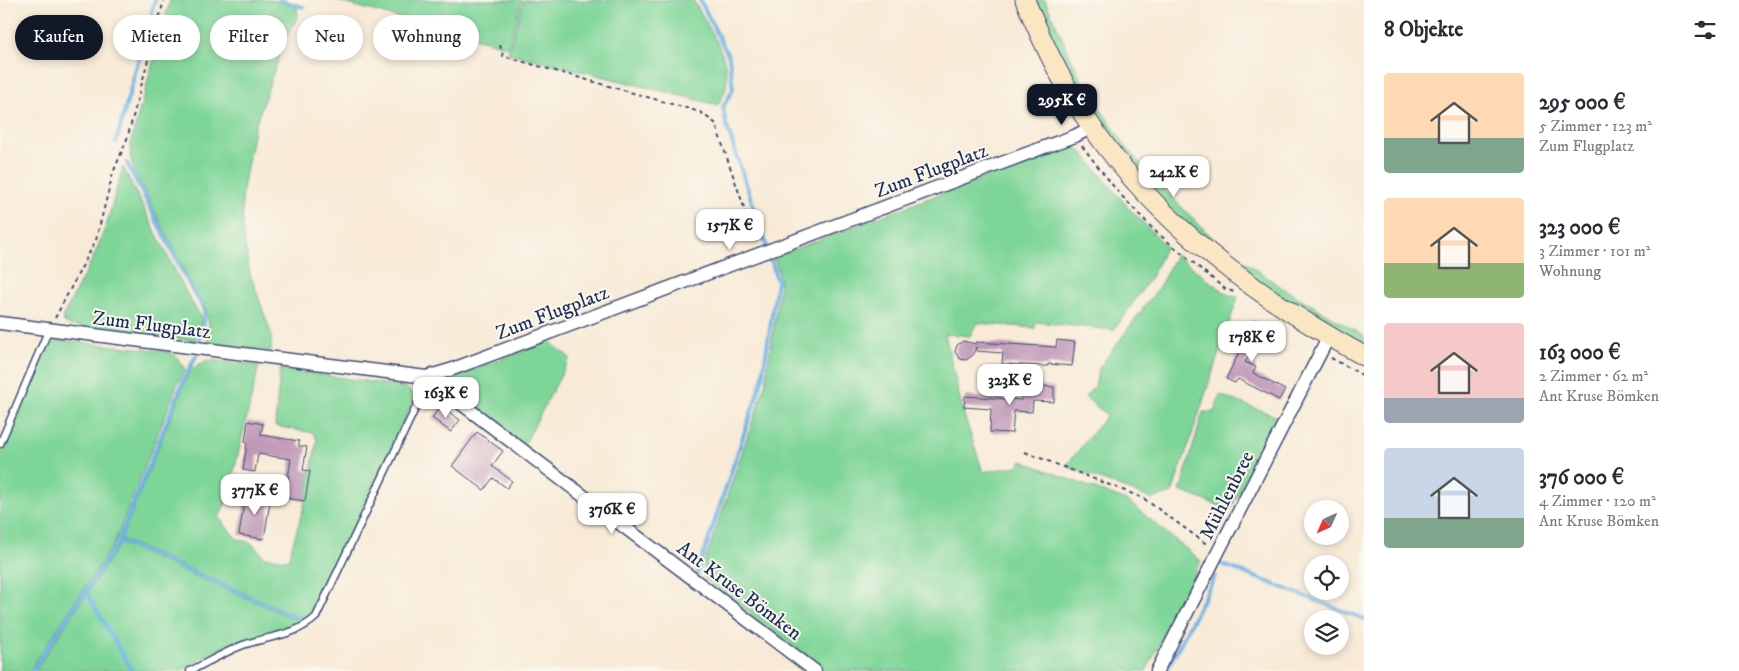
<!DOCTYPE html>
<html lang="de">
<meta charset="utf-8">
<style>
:root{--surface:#fff;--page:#f7f7f7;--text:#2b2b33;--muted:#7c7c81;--accent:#111827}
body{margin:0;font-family:"IM FELL DW Pica",serif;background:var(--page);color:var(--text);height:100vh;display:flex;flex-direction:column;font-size:19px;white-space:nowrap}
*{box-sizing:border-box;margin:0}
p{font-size:16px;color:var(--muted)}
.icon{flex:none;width:28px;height:28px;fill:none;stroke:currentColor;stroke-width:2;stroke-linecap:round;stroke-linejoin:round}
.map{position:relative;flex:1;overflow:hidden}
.panel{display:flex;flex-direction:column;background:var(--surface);width:375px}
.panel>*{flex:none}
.banner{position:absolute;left:15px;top:15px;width:475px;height:45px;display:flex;gap:10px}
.needle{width:32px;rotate:225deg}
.buttons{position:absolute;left:1304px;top:500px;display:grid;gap:10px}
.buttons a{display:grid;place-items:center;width:45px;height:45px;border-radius:50%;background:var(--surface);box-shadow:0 2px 8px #0003;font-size:25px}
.price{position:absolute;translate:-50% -42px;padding:0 11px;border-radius:10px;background:#fff;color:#222;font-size:16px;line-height:32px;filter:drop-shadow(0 1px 2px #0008)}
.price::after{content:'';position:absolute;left:50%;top:30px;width:15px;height:11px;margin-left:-8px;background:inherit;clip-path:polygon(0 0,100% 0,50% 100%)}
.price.active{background:var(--accent);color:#fff}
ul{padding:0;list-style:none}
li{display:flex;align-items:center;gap:15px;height:125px;padding:0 20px}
li span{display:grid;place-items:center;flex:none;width:140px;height:100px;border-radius:5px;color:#555}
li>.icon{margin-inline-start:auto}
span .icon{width:60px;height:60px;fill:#fffc;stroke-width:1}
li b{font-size:21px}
h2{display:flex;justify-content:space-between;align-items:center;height:60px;padding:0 20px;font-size:21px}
.tag{padding:0 18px;border-radius:22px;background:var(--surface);box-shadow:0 2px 8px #0003;font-size:18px;line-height:45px}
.tag.active{background:var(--accent);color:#fff}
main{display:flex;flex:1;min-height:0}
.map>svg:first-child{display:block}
.green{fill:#7ed598;stroke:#4c827b}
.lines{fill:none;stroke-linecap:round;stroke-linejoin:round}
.stream{stroke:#6db4e4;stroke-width:4}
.building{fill:#bf97b7}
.lane-casing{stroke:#3c4b70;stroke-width:9}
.street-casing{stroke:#3c4b70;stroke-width:15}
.secondary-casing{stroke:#3c4b70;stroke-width:21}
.path{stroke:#3c4b70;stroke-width:2;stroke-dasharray:4 4;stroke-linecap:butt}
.lane{stroke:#fff;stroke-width:6}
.street{stroke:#fff;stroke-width:12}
.secondary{stroke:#fbe6c4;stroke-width:19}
.labels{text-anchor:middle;stroke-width:4;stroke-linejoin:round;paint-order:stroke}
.street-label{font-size:20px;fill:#1b2f5e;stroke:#fbf7ec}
</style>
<main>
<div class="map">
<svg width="1364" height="671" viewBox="0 0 1364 671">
<rect width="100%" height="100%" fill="#fbf7ec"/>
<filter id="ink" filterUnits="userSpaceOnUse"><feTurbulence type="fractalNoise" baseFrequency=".02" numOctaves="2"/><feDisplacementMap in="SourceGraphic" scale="10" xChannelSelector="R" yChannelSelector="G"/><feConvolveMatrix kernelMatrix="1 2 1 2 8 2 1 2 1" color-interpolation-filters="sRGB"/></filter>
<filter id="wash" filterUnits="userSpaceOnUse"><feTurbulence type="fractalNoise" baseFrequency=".0096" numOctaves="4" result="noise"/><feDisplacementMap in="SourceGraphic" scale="20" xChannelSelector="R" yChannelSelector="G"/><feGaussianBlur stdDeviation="1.12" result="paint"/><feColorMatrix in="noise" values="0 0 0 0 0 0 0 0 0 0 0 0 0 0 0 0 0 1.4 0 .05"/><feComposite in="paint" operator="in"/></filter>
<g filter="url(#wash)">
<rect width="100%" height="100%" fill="#f8ead7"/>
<path class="green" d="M170 0H272L297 7 298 16 284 42 254 129 242 195 243 233 250 274 271 333V351L208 343C209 321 211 313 196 294L134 170 130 155 132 138Z
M333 0H522L508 47Z
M524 0H693C706 23 732 59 726 87 725 93 721 99 718 105L508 53Z
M1031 0H1045L1083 84 1125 145 1148 174 1218 243 1242 260 1281 287 1364 336V350L1276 297 1181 223 1092 117Z
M1074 143 1127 206 1166 246 1151 277 1114 330 1036 322 1035 328 977 323 970 336 945 334 963 412 983 472 1018 466 1022 461 1129 502 1201 561 1146 671H826L705 579 704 564 765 385 780 285 779 275 774 257Z
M123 167 187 294 202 319 194 341 70 325 64 322 63 316 95 254 106 226Z
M1176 255 1224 292 1231 296 1238 297C1215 362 1195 428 1172 493L1152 499 1066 466 1107 415 1085 397 1095 386 1099 368 1159 287Z
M56 340 166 351C177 355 180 360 185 370L178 383 115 542 29 671H0V458L46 353Z
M549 341 570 358 524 445 456 393 453 377Z
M207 360 259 365 228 497 219 518 236 538 251 543 265 557 288 560 304 506 317 440 314 433 275 426 280 369 405 387 415 396 311 616 299 617 121 539 190 370Z
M1220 395 1278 417 1230 510 1180 491 1203 412H1214Z
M120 543 304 623 243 641 217 650 181 671H35Z"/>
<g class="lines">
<path class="stream" d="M279 0 303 7
M700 0 729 57 733 89 723 107 726 124 767 247
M116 142 155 0
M127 163 194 294C209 311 206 321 198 342
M118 540 305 621
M1221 564 1364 619
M697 574 762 380 777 281 771 259
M85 590 132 671
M32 671 118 542 184 379 196 356
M1166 671 1215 576"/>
</g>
<g id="blocks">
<path class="building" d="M1254 320 1268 332 1245 362 1256 367 1253 373 1285 390 1279 400 1238 379 1235 383 1226 379 1243 344 1238 340Z
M1057 340 1075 342 1072 366 1048 364V366H1042L1002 364 1003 353 976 351V347L972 356 966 360 960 359 955 352 957 345 963 341 976 344V342L1056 347Z
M1023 385 1054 387V402L1033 401 1032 412 1014 411 1012 433 990 432 991 409 964 407 965 396 1022 400Z
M441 406 460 420 451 432 432 418Z
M248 421 263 424 261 435 299 441V446L307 447 303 470 310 471 305 501 285 498 291 459 258 454 255 472 243 470 247 442H245Z
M477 432 503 451 492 466 512 481 507 488 493 478 484 490 452 466Z
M246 492 271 496 264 539 239 535Z"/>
</g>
</g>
<g filter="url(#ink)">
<use href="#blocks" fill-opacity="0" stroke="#3c4b70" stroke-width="1"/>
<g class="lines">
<defs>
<path id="lane" d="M0 444 49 329
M190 671C208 662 225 652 243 645 268 636 296 636 316 617L424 390 426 377"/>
<path id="street" d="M0 323 426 377 450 370 1042 148 1075 136 1092 127
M426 377 815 671
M1157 671 1329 336"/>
<path id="secondary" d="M1025 0C1043 44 1064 88 1092 127 1161 227 1259 298 1364 356"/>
</defs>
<use href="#lane" class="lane-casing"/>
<use href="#street" class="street-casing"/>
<use href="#secondary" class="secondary-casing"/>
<path class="path" d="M500 45 503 56 700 112 715 123 756 242
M1082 146 1118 192 1155 231 1225 289 1234 292
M55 318 96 240 113 173 127 139 164 0
M1331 358 1364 376
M1025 452 1143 498 1208 545"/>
<use href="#lane" class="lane"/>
<use href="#street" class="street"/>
<use href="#secondary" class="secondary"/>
</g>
</g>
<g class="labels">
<g class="street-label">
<text transform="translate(931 170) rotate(-21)" y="7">Zum Flugplatz</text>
<text transform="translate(552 312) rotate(-21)" y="7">Zum Flugplatz</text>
<text transform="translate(152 324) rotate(7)" y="7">Zum Flugplatz</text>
<text transform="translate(1226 495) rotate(-63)" y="7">Mühlenbree</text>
<text transform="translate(740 590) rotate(37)" y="7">Ant Kruse Bömken</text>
</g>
</g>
</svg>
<div class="buttons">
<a><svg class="needle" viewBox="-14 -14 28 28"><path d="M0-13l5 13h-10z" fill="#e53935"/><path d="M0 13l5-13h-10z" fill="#7c7c81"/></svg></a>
<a><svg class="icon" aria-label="locate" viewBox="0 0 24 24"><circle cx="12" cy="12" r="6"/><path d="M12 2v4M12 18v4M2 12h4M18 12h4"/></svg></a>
<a><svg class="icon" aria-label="layers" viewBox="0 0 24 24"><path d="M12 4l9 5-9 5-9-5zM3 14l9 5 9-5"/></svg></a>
</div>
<b class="price active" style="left:1062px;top:126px">295K €</b>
<b class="price" style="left:1174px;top:198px">242K €</b>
<b class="price" style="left:730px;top:251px">157K €</b>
<b class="price" style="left:1252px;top:363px">178K €</b>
<b class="price" style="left:1010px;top:406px">323K €</b>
<b class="price" style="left:446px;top:419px">163K €</b>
<b class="price" style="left:255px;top:516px">377K €</b>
<b class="price" style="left:612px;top:535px">376K €</b>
<div class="banner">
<a class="tag active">Kaufen</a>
<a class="tag">Mieten</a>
<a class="tag">Filter</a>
<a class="tag">Neu</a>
<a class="tag">Wohnung</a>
</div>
</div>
<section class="panel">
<h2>8 Objekte<svg class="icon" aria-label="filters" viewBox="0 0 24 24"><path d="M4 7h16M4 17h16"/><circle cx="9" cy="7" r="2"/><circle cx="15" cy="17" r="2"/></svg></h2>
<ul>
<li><span style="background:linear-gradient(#ffd9b3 65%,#7fa58c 0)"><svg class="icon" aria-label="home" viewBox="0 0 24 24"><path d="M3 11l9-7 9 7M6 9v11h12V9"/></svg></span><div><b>295 000 €</b><p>5 Zimmer · 123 m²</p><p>Zum Flugplatz</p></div></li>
<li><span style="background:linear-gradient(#ffd9b3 65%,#8fb573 0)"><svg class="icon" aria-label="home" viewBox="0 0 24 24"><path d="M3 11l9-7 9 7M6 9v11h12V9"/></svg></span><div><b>323 000 €</b><p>3 Zimmer · 101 m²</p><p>Wohnung</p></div></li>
<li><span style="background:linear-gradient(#f6c9c9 75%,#9aa5b1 0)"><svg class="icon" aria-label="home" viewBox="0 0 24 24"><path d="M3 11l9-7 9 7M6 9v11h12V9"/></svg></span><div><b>163 000 €</b><p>2 Zimmer · 62 m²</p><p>Ant Kruse Bömken</p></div></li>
<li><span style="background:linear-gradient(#c9d6e8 70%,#7fa58c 0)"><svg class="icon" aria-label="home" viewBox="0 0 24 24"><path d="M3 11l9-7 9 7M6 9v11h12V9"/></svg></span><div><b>376 000 €</b><p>4 Zimmer · 120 m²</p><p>Ant Kruse Bömken</p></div></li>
</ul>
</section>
</main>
